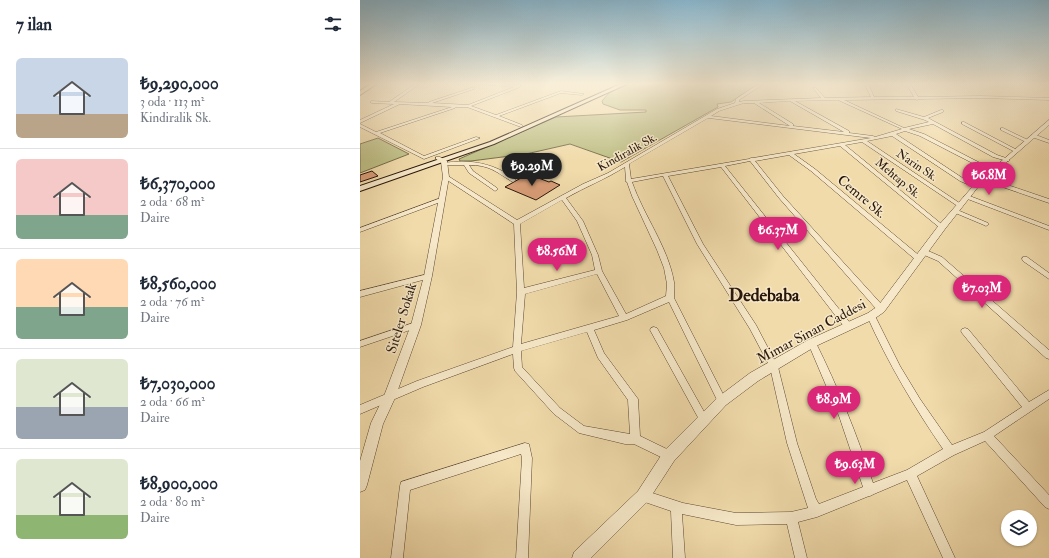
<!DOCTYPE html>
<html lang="tr">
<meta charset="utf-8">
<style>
:root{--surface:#fff;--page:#f2f2f3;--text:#1f2937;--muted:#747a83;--line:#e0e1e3;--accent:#db2777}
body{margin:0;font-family:"IM FELL Double Pica",serif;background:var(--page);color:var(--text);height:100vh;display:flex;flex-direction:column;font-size:15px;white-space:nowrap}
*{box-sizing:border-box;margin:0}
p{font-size:13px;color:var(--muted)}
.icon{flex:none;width:22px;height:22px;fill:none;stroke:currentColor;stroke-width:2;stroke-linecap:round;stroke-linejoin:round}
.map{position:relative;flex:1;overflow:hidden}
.drawer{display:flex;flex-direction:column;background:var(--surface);width:360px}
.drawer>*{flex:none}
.buttons{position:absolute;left:641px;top:510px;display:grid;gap:8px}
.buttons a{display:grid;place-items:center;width:36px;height:36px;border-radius:50%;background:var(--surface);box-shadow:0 1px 3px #0004;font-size:20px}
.price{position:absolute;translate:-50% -34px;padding:0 9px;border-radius:14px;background:var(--accent);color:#fff;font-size:13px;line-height:26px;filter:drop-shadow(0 1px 2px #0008)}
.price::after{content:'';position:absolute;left:50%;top:24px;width:12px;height:9px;margin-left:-6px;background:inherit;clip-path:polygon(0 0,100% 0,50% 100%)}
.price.current{background:#222;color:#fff}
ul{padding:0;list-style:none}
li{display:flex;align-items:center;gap:12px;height:100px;padding:0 16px}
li+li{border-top:1px solid var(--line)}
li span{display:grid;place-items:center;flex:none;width:112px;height:80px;border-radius:6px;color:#555}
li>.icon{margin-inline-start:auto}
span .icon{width:48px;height:48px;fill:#fffc;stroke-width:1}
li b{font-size:17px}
h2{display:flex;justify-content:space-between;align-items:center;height:48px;padding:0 16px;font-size:17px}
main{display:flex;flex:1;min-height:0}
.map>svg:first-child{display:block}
.green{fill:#bebf86;stroke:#746a48}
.building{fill:#d99e78;stroke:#29160b}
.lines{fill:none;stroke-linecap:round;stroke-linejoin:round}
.minor-casing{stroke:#5b4733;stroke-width:1}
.tertiary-casing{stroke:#5b4733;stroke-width:1}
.secondary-casing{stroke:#29160b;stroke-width:2}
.minor{fill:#f6e8c8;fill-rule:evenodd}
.tertiary{fill:#f6e8c8;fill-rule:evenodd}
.secondary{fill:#f6e8c8;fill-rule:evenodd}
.labels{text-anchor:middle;stroke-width:3;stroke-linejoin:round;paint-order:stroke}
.far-street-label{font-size:12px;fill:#29160b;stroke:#f6e8c8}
.street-label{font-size:14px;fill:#29160b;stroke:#f6e8c8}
.district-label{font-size:18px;font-weight:bold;fill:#29160b;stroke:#f6e8c8}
</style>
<main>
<section class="drawer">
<h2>7 ilan<svg class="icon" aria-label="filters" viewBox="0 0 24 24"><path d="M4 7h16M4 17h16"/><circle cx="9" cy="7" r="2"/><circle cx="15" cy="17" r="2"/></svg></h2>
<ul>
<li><span style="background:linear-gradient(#c9d6e8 70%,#b9a48a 0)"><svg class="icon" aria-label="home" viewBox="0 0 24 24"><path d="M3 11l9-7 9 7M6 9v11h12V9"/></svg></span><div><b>₺9,290,000</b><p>3 oda · 113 m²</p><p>Kindiralik Sk.</p></div></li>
<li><span style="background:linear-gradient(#f6c9c9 70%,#7fa58c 0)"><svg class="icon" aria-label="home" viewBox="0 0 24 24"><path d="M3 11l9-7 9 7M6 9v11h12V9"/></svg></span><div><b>₺6,370,000</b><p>2 oda · 68 m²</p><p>Daire</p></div></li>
<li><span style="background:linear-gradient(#ffd9b3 60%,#7fa58c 0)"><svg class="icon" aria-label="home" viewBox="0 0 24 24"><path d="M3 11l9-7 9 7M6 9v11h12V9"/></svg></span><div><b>₺8,560,000</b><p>2 oda · 76 m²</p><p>Daire</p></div></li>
<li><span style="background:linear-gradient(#dfe7d0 60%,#9aa5b1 0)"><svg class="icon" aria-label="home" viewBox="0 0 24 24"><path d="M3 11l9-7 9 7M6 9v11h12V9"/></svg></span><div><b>₺7,030,000</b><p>2 oda · 66 m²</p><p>Daire</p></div></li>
<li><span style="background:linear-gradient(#dfe7d0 70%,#8fb573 0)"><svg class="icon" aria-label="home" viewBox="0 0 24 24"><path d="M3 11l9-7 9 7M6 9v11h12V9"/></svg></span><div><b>₺8,900,000</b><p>2 oda · 80 m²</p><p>Daire</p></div></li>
</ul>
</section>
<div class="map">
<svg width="689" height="558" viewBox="0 0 689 558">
<rect width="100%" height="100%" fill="#f1dbab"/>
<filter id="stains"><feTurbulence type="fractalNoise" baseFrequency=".005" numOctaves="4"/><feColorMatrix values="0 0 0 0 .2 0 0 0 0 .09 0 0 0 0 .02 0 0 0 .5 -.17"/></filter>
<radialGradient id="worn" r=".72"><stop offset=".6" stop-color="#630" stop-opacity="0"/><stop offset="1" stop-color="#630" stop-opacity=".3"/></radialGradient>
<path class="green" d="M270 83H401L371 102 357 104 358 107 261 162 210 144 166 154 111 161H100L99 159 196 117 286 112V110H260L243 104 242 101 249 93Z
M18 138 49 154 0 173V144Z"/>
<path class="building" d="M12 171 18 176 0 182V175Z
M168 174 189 182 191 181 200 185 176 200 145 187Z"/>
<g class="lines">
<defs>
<path id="minor" d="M107 83 160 85V87L111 106 136 115 201 91 224 94 222 95 201 93 139 116 162 125 163 126 161 127 107 107H96L95 108 20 133 64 156 116 137 120 138 64 159 0 127V124L16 132 92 107 40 104 0 123V120L34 104 12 103 10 102 11 101 29 102 55 84 58 85 34 102 68 103 69 102 114 87V89L72 103 108 105 154 87Z
M252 83H257L258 84 256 85Z
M400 83H405L379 100V102L384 101 461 98 453 88 455 87 465 98 511 97 504 83H508L514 97H554L546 83H550L558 97 621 96 689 98V100L621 98 559 99 557 100 555 99 484 100 544 128 569 122 565 120 536 111V109L564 117 581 110H583V112L568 118 637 155 649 159V161H647L633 157 573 124 549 129 564 134 626 166 637 169V171L622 168 560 136 545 131 536 134 604 179 618 185 619 186 616 188 600 181 532 136 507 141 601 204V206L599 207 502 142 485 145 584 226 585 227 582 229 580 228 480 146 434 154 455 169 561 257 562 259 559 261H557L451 171 429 155 395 161 423 196 524 307 525 309 524 311H518L419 198 390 161 365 166 491 324 492 326 491 328 488 329 485 328 361 167 308 176 343 244 396 325 418 367 437 443 456 499 459 504 503 487 479 416 448 343 449 341 452 340 455 341C478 387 497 435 513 483L547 470 583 449C554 407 528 363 507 316L508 314H514L540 366 560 399 592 445 624 432 662 407 602 333 601 331 602 329 605 328 608 329 669 402 689 390V399L634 436 689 495V509L685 507 625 441 594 455 557 476 595 558H583L547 480 514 494 510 496H509L457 517 438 522 447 558H435L427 524 376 525 322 514 325 558H313L311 511 279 500 277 496 279 492 283 490 323 503 376 513 431 512 448 508 427 443 410 367 390 329 337 244 303 176 272 182C284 216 308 247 314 282 315 287 314 293 314 298L365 398 367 401 365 404 362 405 359 404 309 302 267 320 234 330 244 353 278 399 280 436 313 452 314 456 313 460 309 461 274 444H265L219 433 194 414 155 371 154 368 153 354 63 387 0 414V405L57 381 153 347 157 292 154 224 84 178V176H88L157 220 223 184 248 173 357 109 375 103 376 99ZM478 100 542 129 515 137 513 136 489 133V131L435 101ZM430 101 484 132 433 126V124L399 103ZM384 103H394L430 126 351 116 359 111ZM348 118H349L511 138 393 158H391L389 159 271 179 269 164ZM265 167 266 180 265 181 267 182 272 196 297 250 304 268 307 284 306 296 266 314 242 271 238 255 223 221 206 198C225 187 246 179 265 167ZM202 200 217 221 232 255 235 270 164 288 160 224ZM237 274 259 316 161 344 165 294ZM227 332 238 358 268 400 270 434 224 426 200 408 162 367 161 351Z
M602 122H604L659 151 655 152 602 124Z
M641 128H643L670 141 666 142 641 130Z
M672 135H676L689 140V143L672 137Z
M84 163C110 159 135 163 156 180L153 182 151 181C135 171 129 165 109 165L113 171 137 188 138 189 135 191 109 173 104 165H86L84 164Z
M624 177 689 199V203L622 180 621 179Z
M607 195 689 226V230L605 198 604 197Z
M81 198 84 200 83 201 0 232V228Z
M595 209 628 223 629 224 626 226 624 225 593 212 592 211Z
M562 250H566L582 257 689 350V359L686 358 578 261 562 254 561 252Z
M663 257H667L689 273V279L663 261 662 259Z
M68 274 71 276 70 278 0 297V291Z
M56 322 59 323 60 325 59 327 0 347V341Z
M294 327 297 328 347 417 349 420 347 423 344 425 341 423 290 330 291 328Z
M165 443 169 444 172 458 168 558H156L162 458 161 454 50 490 43 558H31L40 486 41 482Z"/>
<path id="tertiary" d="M689 120V125L618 187 585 229 524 312 514 319 456 346 398 381 366 405 314 461 288 501 231 558H212L214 552 278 491 304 451 358 397 390 373 448 340 508 313 518 306 579 225 614 185Z
M76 157H80L87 161 89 177 72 276 61 325 35 398 23 424 7 485 5 490 0 492V461L11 423 24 396 51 325 64 276 83 177 81 162 76 159Z"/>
<path id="secondary" d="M12 83H18L0 95V91Z
M263 83H269L134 144 0 191V186L130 142Z"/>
</defs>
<use href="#minor" class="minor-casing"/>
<use href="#tertiary" class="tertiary-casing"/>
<use href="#secondary" class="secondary-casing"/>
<use href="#minor" class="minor"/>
<use href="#tertiary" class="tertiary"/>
<use href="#secondary" class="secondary"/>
</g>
<linearGradient id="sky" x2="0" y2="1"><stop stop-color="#89b7cf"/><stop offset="0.52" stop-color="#f9efd9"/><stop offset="1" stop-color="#f9efd9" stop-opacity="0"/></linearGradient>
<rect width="689" height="161" fill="url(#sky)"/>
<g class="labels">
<g class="far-street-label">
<text transform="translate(267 152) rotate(-29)" y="4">Kindiralik Sk.</text>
<text transform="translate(557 165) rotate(34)" y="4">Narin Sk.</text>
<text transform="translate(538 178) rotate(40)" y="4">Mehtap Sk.</text>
</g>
<g class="street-label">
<text transform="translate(502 196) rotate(40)" y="5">Cemre Sk.</text>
<text transform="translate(41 318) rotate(-73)" y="5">Siteler Sokak</text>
<text transform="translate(451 331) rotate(-28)" y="5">Mimar Sinan Caddesi</text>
</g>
<g class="district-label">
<text x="404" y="301">Dedebaba</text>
</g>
</g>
<rect width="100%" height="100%" filter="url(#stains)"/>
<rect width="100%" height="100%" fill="url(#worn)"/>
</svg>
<div class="buttons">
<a><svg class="icon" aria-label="layers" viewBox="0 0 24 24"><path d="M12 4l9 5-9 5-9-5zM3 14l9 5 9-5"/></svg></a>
</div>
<b class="price current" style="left:172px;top:187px">₺9.29M</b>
<b class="price" style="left:629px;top:196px">₺6.8M</b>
<b class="price" style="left:418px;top:251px">₺6.37M</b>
<b class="price" style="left:197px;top:272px">₺8.56M</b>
<b class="price" style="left:622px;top:309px">₺7.03M</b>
<b class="price" style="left:474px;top:420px">₺8.9M</b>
<b class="price" style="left:495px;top:485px">₺9.63M</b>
</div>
</main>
